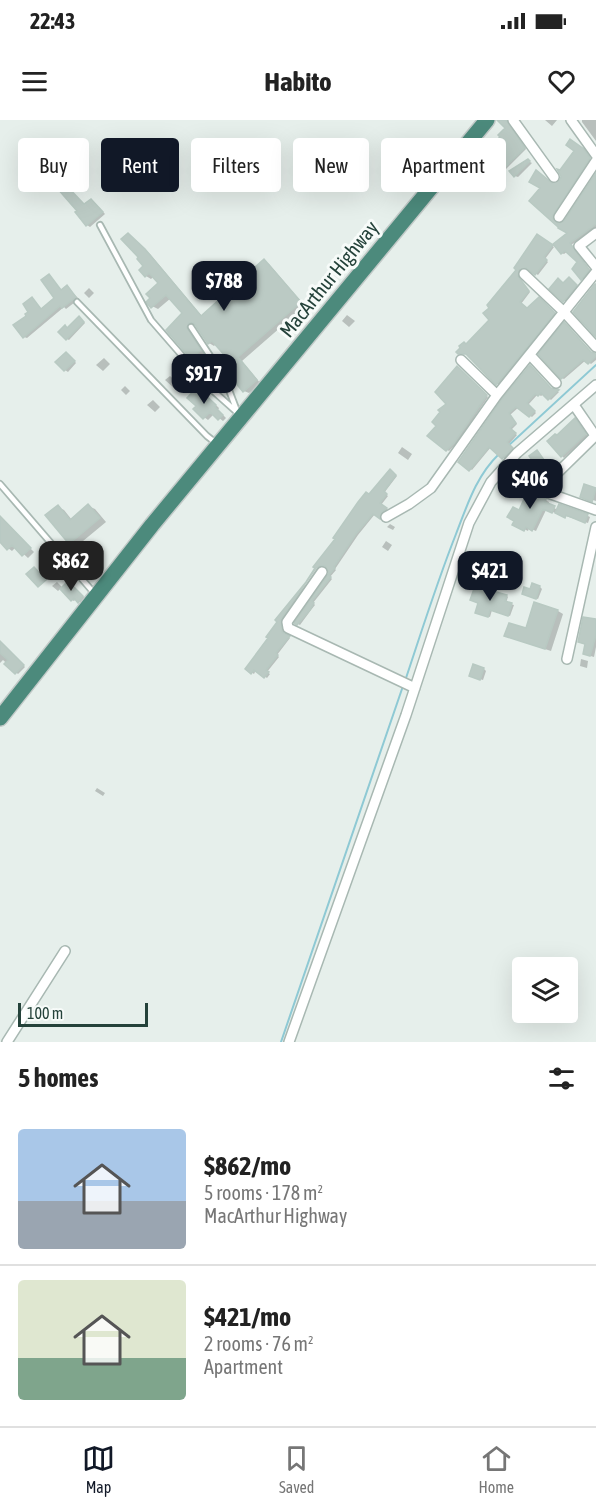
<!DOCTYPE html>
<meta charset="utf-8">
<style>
:root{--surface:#fff;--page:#f2f2f2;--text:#222;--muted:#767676;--line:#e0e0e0;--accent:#111827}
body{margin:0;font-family:"Asap Condensed",sans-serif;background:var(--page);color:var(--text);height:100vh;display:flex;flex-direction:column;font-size:22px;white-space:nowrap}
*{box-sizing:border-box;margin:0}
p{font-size:20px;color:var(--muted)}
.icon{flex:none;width:33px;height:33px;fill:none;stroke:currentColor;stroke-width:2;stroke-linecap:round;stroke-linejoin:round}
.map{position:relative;height:922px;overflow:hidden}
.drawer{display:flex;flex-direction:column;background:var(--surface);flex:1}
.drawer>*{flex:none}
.top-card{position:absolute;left:18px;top:18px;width:561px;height:54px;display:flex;gap:12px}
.buttons{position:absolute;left:512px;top:837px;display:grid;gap:12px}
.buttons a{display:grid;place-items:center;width:66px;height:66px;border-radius:6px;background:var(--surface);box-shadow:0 6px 24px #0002;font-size:30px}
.scale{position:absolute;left:18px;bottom:15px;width:130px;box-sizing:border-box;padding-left:6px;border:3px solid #24423a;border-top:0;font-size:16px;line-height:21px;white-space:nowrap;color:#24423a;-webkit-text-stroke:4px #f7fbf9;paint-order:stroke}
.price{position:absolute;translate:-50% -51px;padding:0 14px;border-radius:12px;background:var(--accent);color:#fff;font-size:20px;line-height:39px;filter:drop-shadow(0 2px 3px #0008)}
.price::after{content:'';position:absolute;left:50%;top:36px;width:18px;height:14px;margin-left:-9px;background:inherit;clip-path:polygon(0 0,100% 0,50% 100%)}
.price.selected{background:#222;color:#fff}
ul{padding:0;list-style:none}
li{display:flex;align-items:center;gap:18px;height:150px;padding:0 18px}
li+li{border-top:2px solid var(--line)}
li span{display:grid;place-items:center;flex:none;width:168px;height:120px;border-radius:6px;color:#555}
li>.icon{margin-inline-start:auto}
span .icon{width:72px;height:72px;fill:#fffc;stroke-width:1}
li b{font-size:26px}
h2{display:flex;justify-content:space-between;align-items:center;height:72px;padding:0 18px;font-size:26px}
.chip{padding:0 21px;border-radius:6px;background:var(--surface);box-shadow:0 6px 24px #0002;font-size:21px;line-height:54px}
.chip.selected{background:var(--accent);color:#fff}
.status{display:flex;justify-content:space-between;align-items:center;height:42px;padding:0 30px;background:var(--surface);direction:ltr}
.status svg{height:16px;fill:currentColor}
header{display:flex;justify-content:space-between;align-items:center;height:78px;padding:0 18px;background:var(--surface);font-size:27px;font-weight:700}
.menu{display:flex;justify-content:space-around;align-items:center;height:84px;border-top:2px solid var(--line);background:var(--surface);font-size:16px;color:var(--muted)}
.menu a{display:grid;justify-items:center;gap:3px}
.menu .selected{color:var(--accent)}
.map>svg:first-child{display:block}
.shadow{fill:#0003}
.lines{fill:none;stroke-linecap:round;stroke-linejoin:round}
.stream{stroke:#8ec9d4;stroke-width:2}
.building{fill:#bbcac4;stroke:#b8c9c2;stroke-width:1.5}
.service-casing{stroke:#a8b8b2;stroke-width:8}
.minor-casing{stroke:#a8b8b2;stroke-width:12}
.trunk-casing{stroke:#c2cac8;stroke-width:18}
.service{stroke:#fff;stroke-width:4.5}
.minor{stroke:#fff;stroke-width:9}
.trunk{stroke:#4c8a7c;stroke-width:15}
.labels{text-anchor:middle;stroke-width:6;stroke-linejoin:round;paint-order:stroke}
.street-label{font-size:20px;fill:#24423a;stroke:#f7fbf9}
</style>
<div class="status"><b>22:43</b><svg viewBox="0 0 49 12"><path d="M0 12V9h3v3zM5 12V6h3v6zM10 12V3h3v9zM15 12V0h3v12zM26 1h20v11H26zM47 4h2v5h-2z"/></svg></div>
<header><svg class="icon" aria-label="menu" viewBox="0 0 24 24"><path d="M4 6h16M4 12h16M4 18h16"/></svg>Habito<svg class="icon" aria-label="heart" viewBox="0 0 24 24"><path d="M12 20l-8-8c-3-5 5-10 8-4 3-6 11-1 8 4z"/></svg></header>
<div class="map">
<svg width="596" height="922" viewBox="0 0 596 922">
<rect width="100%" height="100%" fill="#e6efeb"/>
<path class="shadow" d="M502 0H507L509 6 526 29 504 51 502 50 507 8Z
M545 0H557L552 6Z
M582 0H596V21L582 2Z
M586 32 591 40 555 95 556 103 531 81 561 61Z
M528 41 532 43 518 57 515 56Z
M596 55V107L571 125 591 151 584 160 582 158 579 142 568 131 564 134 562 133 570 113 558 104H563Z
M66 65 85 85 92 80 105 94 90 107 87 105Z
M128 115 150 134 202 196 264 141 269 144 305 186 242 241 261 264 249 273 244 271 235 245 216 224 214 226 209 223 197 205H194L191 212 205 234 197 241 192 238 184 193 171 178 158 189 152 186 160 163 154 156 151 159 146 156 145 146Z
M546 122 554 127 545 139 548 142 538 155 528 148 522 149 519 155 521 161 530 172 521 184 528 190 540 181 556 194 499 265 468 235 458 232 467 225 491 200 519 149Z
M49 156 62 171 67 167 79 179 66 189 64 187 27 218 24 217 32 179 42 190 56 178Z
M571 161 579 167 566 182 551 168Z
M89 168 94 173 89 178 84 173Z
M347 195 355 201 349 207 342 201Z
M81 199 85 203 69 220 67 219Z
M567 205 593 234 596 235V240L591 244 586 240 564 259 562 258Z
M69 235 76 243 68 252 65 250Z
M104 238 110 244 103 251 96 245Z
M459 249 488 277 456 324 449 331 429 316 438 305Z
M170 256 180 265 175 269 165 260Z
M125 266 130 271 126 275 121 270Z
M552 269 559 272 551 280 544 274 541 276 538 274 528 285 536 293 532 297 519 287 510 295 517 304 511 310 517 315 509 324 514 330 505 339 491 327 472 350 460 342 504 280Z
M201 271 219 288 218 290 226 298 223 301 214 294 208 300 204 297Z
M153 280 160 287 155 292 147 285Z
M575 300 588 316 564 338 562 336 557 317Z
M402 327 412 334 408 340 398 333Z
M539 333 546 342 540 347 531 337Z
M392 352 397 356 384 373 388 376 381 385 388 390 382 394 381 399 375 394 358 415 335 449 336 450 330 457 332 459 313 483 315 485 311 490 300 505 296 503 330 453 327 446H322L318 449 283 499 284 514 290 518 277 535 279 537 267 552 270 554 267 558 256 550 254 554 247 549 280 502 278 500 307 463 317 448 315 447 370 375Z
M535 364 538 366 545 380 549 382 548 385 558 390 560 386 588 396 590 397 588 403 546 390 536 411 529 408 528 411 514 404Z
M585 366 596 370V381L583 377Z
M88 386 95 389 106 402 77 426 70 423 47 395 58 387 64 390 72 400Z
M0 398 34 432 28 438 16 427 12 431 8 428 0 420Z
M390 404 395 407 393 410 387 407Z
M386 421 392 425 388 431 382 427Z
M57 462 63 468 69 463 71 464 85 478 81 483 76 479 74 481 72 480 61 468 58 471 52 466Z
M540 467 542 469 538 479 526 475Z
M507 476 508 477 506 483 514 485 510 496 492 490 490 497 478 493 479 482Z
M558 491 563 494 551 531 512 518Z
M596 501V527L594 537 584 534 586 525 579 522Z
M0 525H4L25 547 18 554 3 540 0 543Z
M581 539 588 541 587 548 580 546Z
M484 549 486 551 483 560 473 557Z
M97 668 105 673 103 676 95 671Z"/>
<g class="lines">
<path class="stream" d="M508 326 596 245
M406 558C422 510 437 462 456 414 467 386 476 356 499 334
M281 922 403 566"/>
</g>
<path class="building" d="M497 0H506L525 28 501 51 495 45 502 38 490 26 500 17 498 15 505 8Z
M570 19 584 29 590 38 552 97 558 104 564 101 596 53V104L570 123 589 150 581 160 572 149 577 142 565 131 561 134 553 124 567 113 558 108V107L529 81 540 68 529 62 536 50 552 63 560 60 561 56 557 49 560 50 574 31 566 25Z
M528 39 530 41 514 57 509 51Z
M63 62 84 84 91 79 103 92 86 106 75 92 77 91 56 67Z
M128 113 145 129 201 196 264 139 301 182 238 237 257 260 243 272 226 251 233 245 212 221 208 224 194 203H189L187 208 201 230 191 239 166 210 182 193 166 175 151 188 146 182 150 178 146 174 158 163 149 153 145 157 139 150 143 146 137 139 138 137 121 119Z
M537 114 553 125 544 137 547 140 535 155 526 148 519 150 518 156 529 171 520 182 527 188 539 177 555 193 496 265 466 234H458L456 232 460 228 459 226 464 222 466 224 489 200 483 193 489 188 487 185 516 150 514 148Z
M49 154 61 170 67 165 76 177 62 188 60 186 23 218 13 205 26 196 25 194 28 192 23 184 32 177 41 189 54 178 41 160Z
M569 157 577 165 563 182 549 169 558 158 563 163Z
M595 164H596V217L573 192Z
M79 196 84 202 66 220 58 212 65 205 67 208Z
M564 202 591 232 596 234V236L588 244 583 240 561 259 538 234Z
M66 232 75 241 64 251 55 242Z
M530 245 551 268 559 270 548 280 541 273 538 276 535 274 527 283 535 291 529 297 516 287 509 293 516 303 510 308 516 313 507 322 513 328 502 339 489 327 469 351 458 342 502 279Z
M457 246 487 275 454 323 446 331 427 316 436 306 432 302 440 292 438 290 446 284 435 272Z
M197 267 216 285 215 287 223 295 218 300 210 292 203 299 193 289 196 286 187 278Z
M575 298 586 314 561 337 547 321 555 314 557 315Z
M537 330 544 340 537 347 529 336Z
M390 349 396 355 384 371 387 374 380 383 387 388 381 393 380 399 373 394 356 414 334 447 335 448 329 455 331 457 312 481 314 483 310 490 297 505 294 503 329 453 325 446H320L316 448 281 499 282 512 290 516 276 533 278 535 266 550 269 552 264 558 254 550 251 554 245 549 268 518 266 517 277 502 275 500 306 462 315 448 313 447 335 419 333 418 358 382 366 372 369 374Z
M535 363 542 376 546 380 545 382 555 386 552 393 543 389 532 411 526 407 524 411 512 405 514 401 507 397 513 387 519 390 531 364Z
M584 364 596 368 592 382 580 377Z
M88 384 100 398 69 424 45 395 58 385 70 400Z
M559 384 588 394 585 403 566 395 565 398 555 393Z
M0 396 31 428 22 436 12 425 7 430 0 422Z
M34 447 46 460 38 467 26 454Z
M68 461 83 476 78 483 74 478 71 481 60 469Z
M532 463 540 466 536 479 522 474 524 467 530 469Z
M475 466 507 475 505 481 512 483 508 496 490 490 488 497 475 493 478 483 470 480Z
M534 482 558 490 545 529 504 516 509 503 526 508Z
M583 497 596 499V515L590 536 583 534 585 524 578 522Z
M0 521 24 545 15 554 4 544 8 540 0 533Z
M473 544 484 548 480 560 469 556Z"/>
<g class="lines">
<defs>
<path id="service" d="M100 105 151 200 211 269 239 294
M77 182 207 316 216 323
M191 207 224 257 237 291
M0 364 94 473"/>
<path id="minor" d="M513 0 554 57
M571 0 596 35
M559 97 596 41
M596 113 579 126 596 147
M524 154 564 192 596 227
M530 235 556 263
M461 240 497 275
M574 285 596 317
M595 316 544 366 548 373 596 390
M386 397 409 384 431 368 497 275 596 152
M322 452 287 502 288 508 415 568
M567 539 596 407
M7 922 65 831
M289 922 406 595 469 403 491 362 517 333 596 265"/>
<path id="trunk" d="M0 598 152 405 487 0"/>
</defs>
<use href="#service" class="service-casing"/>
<use href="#minor" class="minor-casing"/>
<use href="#trunk" class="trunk-casing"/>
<use href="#service" class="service"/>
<use href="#minor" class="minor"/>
<use href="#trunk" class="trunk"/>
</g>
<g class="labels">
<g class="street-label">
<text transform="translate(329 159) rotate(-51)" y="7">MacArthur Highway</text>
</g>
</g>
</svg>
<div class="buttons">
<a><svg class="icon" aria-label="layers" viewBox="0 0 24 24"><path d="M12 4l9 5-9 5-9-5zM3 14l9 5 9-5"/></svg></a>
</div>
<div class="scale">100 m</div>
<b class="price" style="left:224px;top:192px">$788</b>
<b class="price" style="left:204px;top:285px">$917</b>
<b class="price" style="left:530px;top:390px">$406</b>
<b class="price selected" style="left:71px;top:472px">$862</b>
<b class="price" style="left:490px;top:482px">$421</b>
<div class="top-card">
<a class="chip">Buy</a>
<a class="chip selected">Rent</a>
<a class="chip">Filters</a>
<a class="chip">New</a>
<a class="chip">Apartment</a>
</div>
</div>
<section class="drawer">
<h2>5 homes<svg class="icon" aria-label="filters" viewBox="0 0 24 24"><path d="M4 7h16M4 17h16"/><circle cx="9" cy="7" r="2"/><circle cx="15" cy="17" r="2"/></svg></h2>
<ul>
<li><span style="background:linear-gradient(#a9c7e8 60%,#9aa5b1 0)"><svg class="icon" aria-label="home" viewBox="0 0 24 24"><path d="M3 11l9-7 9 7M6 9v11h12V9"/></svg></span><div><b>$862/mo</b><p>5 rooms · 178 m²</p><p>MacArthur Highway</p></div></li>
<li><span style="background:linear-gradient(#dfe7d0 65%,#7fa58c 0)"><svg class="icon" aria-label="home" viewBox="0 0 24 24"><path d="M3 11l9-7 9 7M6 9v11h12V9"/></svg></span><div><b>$421/mo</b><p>2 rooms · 76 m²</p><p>Apartment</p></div></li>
</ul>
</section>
<nav class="menu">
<a class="selected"><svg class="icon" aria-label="map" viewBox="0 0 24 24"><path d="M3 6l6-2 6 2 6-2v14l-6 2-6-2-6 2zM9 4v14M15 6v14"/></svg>Map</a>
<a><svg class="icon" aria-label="saved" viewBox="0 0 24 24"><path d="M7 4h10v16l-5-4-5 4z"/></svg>Saved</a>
<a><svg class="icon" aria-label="home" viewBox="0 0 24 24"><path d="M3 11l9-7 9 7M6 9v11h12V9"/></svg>Home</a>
</nav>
